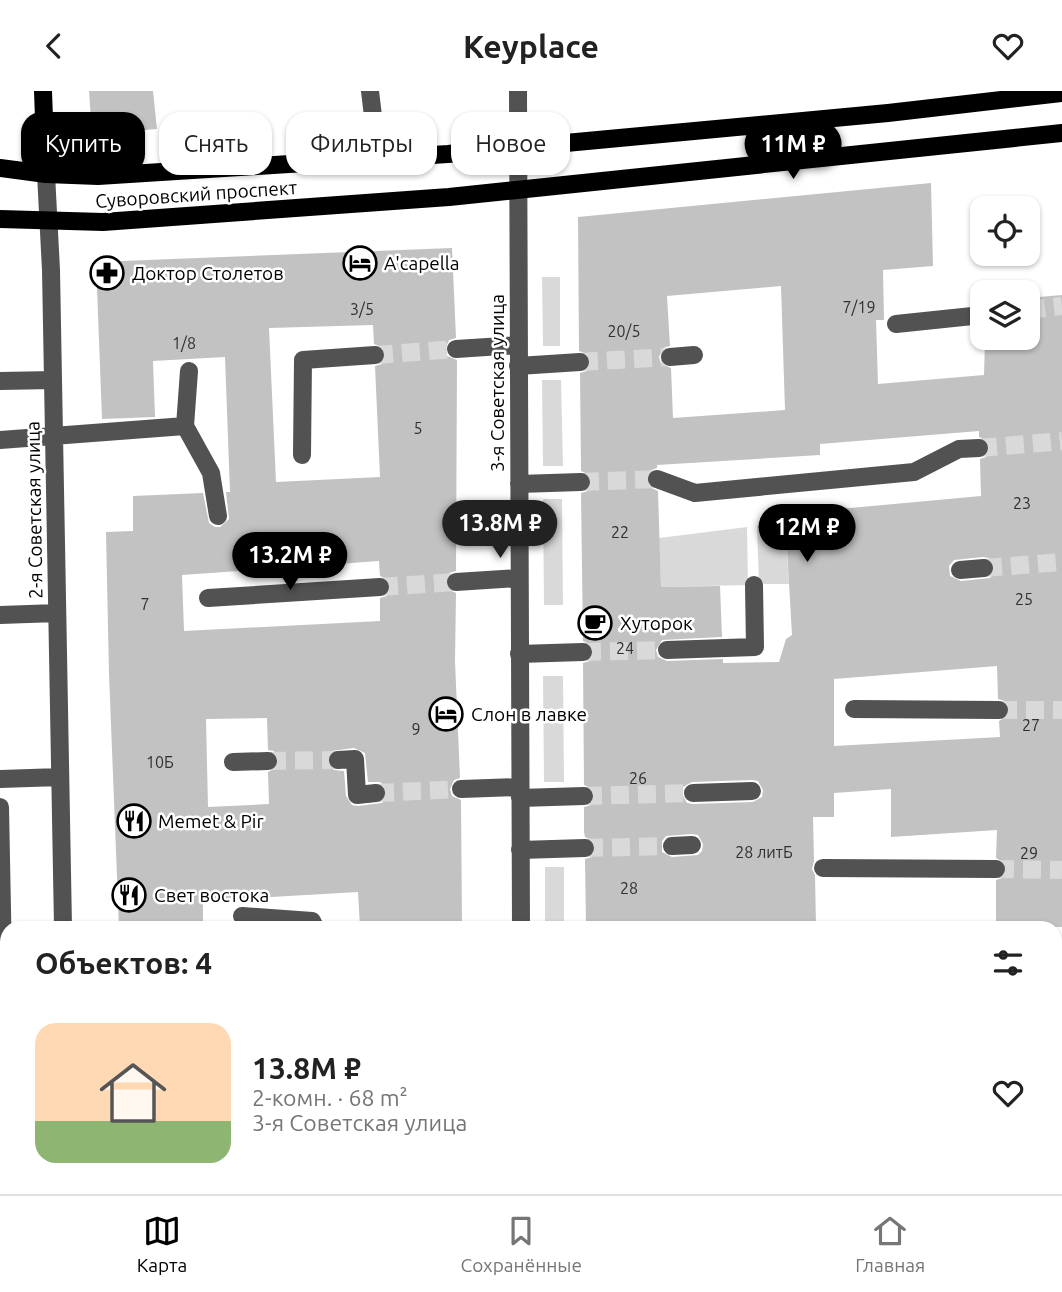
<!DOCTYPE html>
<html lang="ru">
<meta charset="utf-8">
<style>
:root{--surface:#fff;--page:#f2f2f2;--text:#222;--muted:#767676;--line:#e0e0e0;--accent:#000}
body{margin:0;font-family:Ubuntu,sans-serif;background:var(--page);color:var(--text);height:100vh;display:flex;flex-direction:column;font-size:26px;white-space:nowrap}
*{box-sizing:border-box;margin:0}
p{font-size:23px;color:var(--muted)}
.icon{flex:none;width:38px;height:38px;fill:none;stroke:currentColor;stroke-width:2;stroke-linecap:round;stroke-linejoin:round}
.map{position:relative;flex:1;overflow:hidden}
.details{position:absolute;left:0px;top:830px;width:1062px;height:275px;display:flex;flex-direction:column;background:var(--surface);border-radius:21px 21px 0 0;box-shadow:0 2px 5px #0004}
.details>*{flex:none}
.top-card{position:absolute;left:21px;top:21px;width:700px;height:63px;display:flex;gap:14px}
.buttons{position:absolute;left:970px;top:105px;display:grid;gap:14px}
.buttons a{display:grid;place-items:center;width:70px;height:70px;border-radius:14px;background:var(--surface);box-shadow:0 2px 5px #0004;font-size:35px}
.price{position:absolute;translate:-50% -60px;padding:0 16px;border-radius:24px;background:var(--accent);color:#fff;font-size:23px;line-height:46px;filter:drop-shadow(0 2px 4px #0008)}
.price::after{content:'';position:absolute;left:50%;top:42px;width:21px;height:16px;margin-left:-10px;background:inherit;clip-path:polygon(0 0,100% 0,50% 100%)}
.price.current{background:#222;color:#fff}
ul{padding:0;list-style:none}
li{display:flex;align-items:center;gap:21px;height:175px;padding:0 35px}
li+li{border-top:2px solid var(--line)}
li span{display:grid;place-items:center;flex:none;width:196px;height:140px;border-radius:21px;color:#555}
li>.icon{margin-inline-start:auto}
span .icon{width:84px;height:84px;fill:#fffc;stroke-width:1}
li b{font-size:30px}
h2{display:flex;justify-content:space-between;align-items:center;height:84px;padding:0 35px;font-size:30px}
.pill{padding:0 24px;border-radius:21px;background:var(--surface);box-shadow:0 2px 5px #0004;font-size:24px;line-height:63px}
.pill.current{background:var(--accent);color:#fff}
header{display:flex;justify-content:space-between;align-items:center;height:91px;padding:0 35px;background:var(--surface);font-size:32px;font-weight:600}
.tab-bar{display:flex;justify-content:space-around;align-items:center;height:98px;border-top:2px solid var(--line);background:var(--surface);font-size:19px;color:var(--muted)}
.tab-bar a{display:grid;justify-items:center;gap:4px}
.tab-bar .current{color:var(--accent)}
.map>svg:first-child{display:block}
.green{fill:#d9d9d9}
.building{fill:#c2c2c2;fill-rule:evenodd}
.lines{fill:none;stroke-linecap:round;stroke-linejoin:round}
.minor-tunnel{stroke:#d9d9d9;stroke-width:18;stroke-dasharray:18 9;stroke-linecap:butt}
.minor{stroke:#525252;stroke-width:18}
.major{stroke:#000;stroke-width:18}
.labels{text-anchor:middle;stroke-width:5;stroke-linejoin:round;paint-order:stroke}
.number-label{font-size:16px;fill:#303030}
.street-label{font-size:19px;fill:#000;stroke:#fff}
.poi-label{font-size:19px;fill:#000;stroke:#fff;text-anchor:start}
</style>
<header><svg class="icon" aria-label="back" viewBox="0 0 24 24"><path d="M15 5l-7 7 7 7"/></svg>Keyplace<svg class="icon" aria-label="heart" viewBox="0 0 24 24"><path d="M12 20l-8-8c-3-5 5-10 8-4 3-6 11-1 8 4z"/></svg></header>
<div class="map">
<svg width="1062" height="1103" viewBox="0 0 1062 1103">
<rect width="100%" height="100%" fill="#fff"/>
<path class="green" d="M542 186H560V255H543Z
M542 289H561L563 375H543Z
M543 408H562L563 514H544Z
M785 433 789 493H759L757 435Z
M747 436 748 494 661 496 659 447Z
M543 585H563L564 691H544Z
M545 776H564V836H545Z
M339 1097H460V1103H339Z"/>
<path class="building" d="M89 0H153L157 38 92 43Z
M931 92 933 175 883 179 884 229H876L878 293 984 284 985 247H1027V207L1062 204V836H996V789L1002 787 1007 779 1005 772 996 767 997 739 891 746V698L834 702V726H813L814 770 812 778 815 784 816 836H586L585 768 592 766 596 757 594 750 585 746 584 741V716L591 714 595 705 593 698 584 694 583 572 590 570 594 561 592 554 583 550 581 402 588 400 592 391 590 384 581 380 580 282 587 280 591 271 589 264 579 260 578 126ZM781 195 785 319 673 327 671 277 661 273 659 266 663 257 670 255 667 205ZM979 340V346L988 350 990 357 986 366 980 368 981 405 785 423 792 544 786 548 779 571 723 572V568L667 570 658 566 656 559 662 549 722 546 720 495 661 496 658 400 649 396 646 389 649 380 657 377V374L820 364V353ZM983 466 989 467 995 475 994 482 990 487 961 490 950 485 949 475 954 469ZM997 575 998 608 1005 610 1010 618 1008 625 999 630 1000 646 834 655V588ZM752 689 758 690 763 699 762 706 753 711 693 713 687 712 682 703 683 696 692 691ZM692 743 698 744 703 753 702 760 698 764 672 766 662 761V750L666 745Z
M452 157 456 247 449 249 445 258 447 265 457 269 456 480 449 482 445 491 447 498 456 502 455 570 460 687 454 689 450 698 452 705 461 709 462 836H360L358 801 203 810V836H119L109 583 106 441 133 440V405L203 402 209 432 215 436H220L229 428 226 401H230L225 266 153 270 155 326 102 328 96 171ZM373 234 374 253 384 257 386 264 382 273 375 275 380 386 276 391 269 237ZM379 470 380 485 389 489 391 496 387 505 380 507V530L184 540 182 484ZM267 627 268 659 274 660 279 669 278 676 268 681 269 713 208 716 206 628ZM354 657 365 662 368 691H380L386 696 387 706 382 712 358 715 352 714 346 705 344 680 334 679 328 675V665L331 660Z"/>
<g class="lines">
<path class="minor-tunnel" d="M1027 219 1062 215
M375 264 456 258
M580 271 670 266
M979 357 1062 350
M581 391 657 388
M984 477 1062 471
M380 496 456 491
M583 561 667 559
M999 619H1062
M268 670 338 669
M376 702 461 698
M584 705 693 702
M585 757 672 755
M996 778 1062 779
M1055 916 1062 915
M259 1097V1103"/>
<path class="minor" d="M370 0 378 67
M518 0 521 836
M46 83 51 179 63 836
M896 233 982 224
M456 258 518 254
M670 266 694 264
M518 275 580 271
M189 280 185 335 211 382 218 425
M0 290 53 289
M0 349 185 335
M302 364 303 269 375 264
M657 388 695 402 914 381 959 358 979 357
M519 393 581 391
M960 479 984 477
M456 491 519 487
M208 507 380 496
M0 524 57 522
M667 559 755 556 754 494
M519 563 583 561
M854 618 999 619
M338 669 355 668 357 704 376 702
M233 671 268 670
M0 688 60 686
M461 698 520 696
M693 702 752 700
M520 707 584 705
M0 716 7 1076
M672 755 692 754
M520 759 585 757
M823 777 996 778
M242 825 312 830 315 836
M7 1097V1103
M67 1097V1103
M522 1097V1103"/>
<path class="major" d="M43 0 46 83
M0 77 46 83 98 85 448 63 888 22 1062 2
M0 128 103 131 449 106 1062 42"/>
</g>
<defs>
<symbol id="hotel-ring" viewBox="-11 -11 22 22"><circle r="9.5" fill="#fff" stroke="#000" stroke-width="1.5"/><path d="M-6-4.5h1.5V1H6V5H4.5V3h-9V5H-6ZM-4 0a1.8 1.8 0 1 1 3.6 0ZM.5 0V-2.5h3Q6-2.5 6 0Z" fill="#000"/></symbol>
<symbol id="pharmacy-ring" viewBox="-11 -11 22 22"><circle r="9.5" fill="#fff" stroke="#000" stroke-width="1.5"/><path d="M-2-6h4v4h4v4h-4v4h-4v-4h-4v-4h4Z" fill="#000"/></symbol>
<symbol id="cafe-ring" viewBox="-11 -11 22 22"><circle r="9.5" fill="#fff" stroke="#000" stroke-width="1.5"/><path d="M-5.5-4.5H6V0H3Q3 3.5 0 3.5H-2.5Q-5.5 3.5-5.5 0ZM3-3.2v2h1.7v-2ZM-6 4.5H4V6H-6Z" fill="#000"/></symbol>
<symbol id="restaurant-ring" viewBox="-11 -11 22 22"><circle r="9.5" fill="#fff" stroke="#000" stroke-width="1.5"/><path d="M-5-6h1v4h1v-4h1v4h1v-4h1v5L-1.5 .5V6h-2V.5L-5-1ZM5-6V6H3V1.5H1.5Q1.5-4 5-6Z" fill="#000"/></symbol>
</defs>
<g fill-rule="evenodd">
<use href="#hotel-ring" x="341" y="153" width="38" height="38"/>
<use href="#pharmacy-ring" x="88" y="163" width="38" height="38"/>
<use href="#cafe-ring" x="576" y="513" width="38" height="38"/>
<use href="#hotel-ring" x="427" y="604" width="38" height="38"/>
<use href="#restaurant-ring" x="115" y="711" width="38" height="38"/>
<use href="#restaurant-ring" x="110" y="785" width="38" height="38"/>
</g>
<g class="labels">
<g class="number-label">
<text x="859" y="222">7/19</text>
<text x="362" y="224">3/5</text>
<text x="624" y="246">20/5</text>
<text x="184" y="258">1/8</text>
<text x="418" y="343">5</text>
<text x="1022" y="418">23</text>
<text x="620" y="447">22</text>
<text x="1024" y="514">25</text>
<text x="145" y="519">7</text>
<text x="625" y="563">24</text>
<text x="1031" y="640">27</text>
<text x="416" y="644">9</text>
<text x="160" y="677">10Б</text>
<text x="638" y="693">26</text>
<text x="764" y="767">28 литБ</text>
<text x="1029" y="768">29</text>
<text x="629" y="803">28</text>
</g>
<g class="street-label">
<text transform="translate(196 103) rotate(-4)" y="7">Суворовский проспект</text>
<text transform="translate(497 292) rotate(-90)" y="7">3-я Советская улица</text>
<text transform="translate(34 419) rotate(-91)" y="7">2-я Советская улица</text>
</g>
<g class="poi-label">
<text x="384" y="179">A'capella</text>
<text x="132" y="189">Доктор Столетов</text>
<text x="620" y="539">Хуторок</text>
<text x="471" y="630">Слон в лавке</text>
<text x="158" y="737">Memet &amp; Pir</text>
<text x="154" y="811">Свет востока</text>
</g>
</g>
</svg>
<div class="buttons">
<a><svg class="icon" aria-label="locate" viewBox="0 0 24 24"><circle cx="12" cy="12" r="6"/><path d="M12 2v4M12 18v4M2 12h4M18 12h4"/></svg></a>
<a><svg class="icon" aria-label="layers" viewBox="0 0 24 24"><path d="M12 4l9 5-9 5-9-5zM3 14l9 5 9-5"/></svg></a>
</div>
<b class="price" style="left:793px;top:90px">11M ₽</b>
<b class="price current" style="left:500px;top:469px">13.8M ₽</b>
<b class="price" style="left:807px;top:473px">12M ₽</b>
<b class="price" style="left:290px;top:501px">13.2M ₽</b>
<div class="top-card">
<a class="pill current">Купить</a>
<a class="pill">Снять</a>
<a class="pill">Фильтры</a>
<a class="pill">Новое</a>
</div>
<section class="details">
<h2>Объектов: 4<svg class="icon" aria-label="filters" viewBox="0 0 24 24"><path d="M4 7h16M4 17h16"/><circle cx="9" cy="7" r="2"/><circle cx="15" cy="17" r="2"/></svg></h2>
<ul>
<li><span style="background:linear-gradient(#ffd9b3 70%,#8fb573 0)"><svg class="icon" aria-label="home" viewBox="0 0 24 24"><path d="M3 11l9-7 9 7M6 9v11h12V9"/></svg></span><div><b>13.8M ₽</b><p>2-комн. · 68 m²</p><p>3-я Советская улица</p></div><svg class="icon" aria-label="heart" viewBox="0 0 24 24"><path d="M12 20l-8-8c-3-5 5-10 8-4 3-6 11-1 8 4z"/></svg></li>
</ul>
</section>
</div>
<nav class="tab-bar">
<a class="current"><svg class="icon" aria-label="map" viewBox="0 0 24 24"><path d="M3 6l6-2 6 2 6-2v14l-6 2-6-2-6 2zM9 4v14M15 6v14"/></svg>Карта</a>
<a><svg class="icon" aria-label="saved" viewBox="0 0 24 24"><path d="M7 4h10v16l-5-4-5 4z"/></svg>Сохранённые</a>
<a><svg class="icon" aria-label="home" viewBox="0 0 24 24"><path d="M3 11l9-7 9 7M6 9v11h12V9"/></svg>Главная</a>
</nav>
